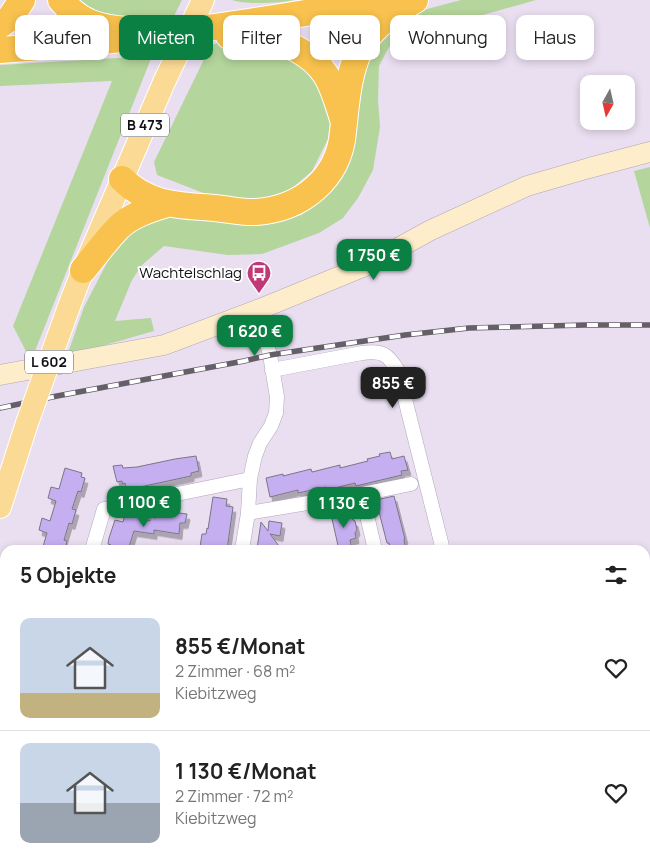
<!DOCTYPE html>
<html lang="de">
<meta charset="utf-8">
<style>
:root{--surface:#fff;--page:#f2f2f2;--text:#222;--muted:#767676;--line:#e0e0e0;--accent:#0b8043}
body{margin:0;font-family:Manrope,sans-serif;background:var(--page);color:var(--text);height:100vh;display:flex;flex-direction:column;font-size:19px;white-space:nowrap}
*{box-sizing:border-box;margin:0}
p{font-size:16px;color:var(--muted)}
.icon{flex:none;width:28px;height:28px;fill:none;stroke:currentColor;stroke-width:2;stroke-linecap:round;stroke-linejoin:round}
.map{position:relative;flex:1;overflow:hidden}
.sheet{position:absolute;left:0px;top:545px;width:650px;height:321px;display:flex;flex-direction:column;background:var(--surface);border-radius:15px 15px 0 0;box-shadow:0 2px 8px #0003}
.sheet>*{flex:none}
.top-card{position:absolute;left:15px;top:15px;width:620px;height:45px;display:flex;gap:10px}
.needle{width:32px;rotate:188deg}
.controls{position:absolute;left:580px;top:75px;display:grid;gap:10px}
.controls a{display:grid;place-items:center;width:55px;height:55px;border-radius:10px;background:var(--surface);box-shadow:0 2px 8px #0003;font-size:25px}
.price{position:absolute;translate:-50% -42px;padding:0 11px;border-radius:10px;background:var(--accent);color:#fff;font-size:16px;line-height:32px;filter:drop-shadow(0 1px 2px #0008)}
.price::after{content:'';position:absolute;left:50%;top:30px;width:15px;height:11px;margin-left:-8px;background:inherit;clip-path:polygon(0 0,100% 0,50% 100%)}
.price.active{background:#222;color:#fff}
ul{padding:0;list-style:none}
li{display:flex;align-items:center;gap:15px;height:125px;padding:0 20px}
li+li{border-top:1px solid var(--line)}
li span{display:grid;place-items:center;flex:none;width:140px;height:100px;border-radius:10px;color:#555}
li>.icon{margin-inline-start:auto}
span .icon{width:60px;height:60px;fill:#fffc;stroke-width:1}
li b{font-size:21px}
h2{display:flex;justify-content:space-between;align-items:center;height:60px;padding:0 20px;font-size:21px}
.chip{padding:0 18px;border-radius:10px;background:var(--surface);box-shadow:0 2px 8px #0003;font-size:18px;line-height:45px}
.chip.active{background:var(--accent);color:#fff}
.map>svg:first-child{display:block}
.green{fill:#b4d59c}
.building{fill:#c5aff1;stroke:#7a7586;filter:url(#shadow)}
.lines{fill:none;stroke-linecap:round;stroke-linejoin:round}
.street-casing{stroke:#b0a6b7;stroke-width:15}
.secondary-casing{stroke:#b0a6b7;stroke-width:21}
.primary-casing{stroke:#fff;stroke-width:24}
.highway-casing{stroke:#fff;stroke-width:28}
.street{stroke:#fff;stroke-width:14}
.secondary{stroke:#fdedca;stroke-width:20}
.primary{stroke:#fbda95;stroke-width:22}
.highway{stroke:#f9c24e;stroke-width:26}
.rail-casing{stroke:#655f69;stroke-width:5.5}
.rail{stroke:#fff;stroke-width:4;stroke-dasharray:11;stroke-linecap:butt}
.primary-bridge-casing{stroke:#fff;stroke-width:24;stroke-linecap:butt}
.primary-bridge{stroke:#fbda95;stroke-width:22}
.labels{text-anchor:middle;stroke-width:4;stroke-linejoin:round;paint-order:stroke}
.shield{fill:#fff;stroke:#5a585c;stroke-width:1}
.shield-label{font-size:14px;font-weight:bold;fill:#131016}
.poi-label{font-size:15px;fill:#131016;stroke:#fff;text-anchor:end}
</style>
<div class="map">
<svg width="650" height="866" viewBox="0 0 650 866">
<defs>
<filter id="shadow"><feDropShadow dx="3" dy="5.5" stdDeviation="0" flood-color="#0004"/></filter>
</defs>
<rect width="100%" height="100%" fill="#eadff1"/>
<path class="green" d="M72 0H182L173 18 121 22 106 21Z
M232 0H295C279 3 246 5 232 0Z
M461 0H536L465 20 409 29 389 47 379 66 378 100 380 127 373 170 358 198 343 218 319 233 262 254 228 255 164 246 142 265 132 280 115 321 151 318 154 331 67 356 84 307 109 259 132 228 170 213 242 223 272 224 301 215 322 199 350 155 357 128 358 102 368 61 378 40 412 13Z
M218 43 245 45 299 61 314 76 331 111 328 139 312 171 289 191 268 198 240 201 206 194 157 175 154 162 211 45Z
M152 56 31 361 13 326 112 81 0 86V65Z
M650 167V228L634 171Z"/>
<path class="building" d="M390 452 392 459 404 456 408 470 401 471 402 475 356 486 355 483 327 490 326 487 298 493V490L270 497 266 478 283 474V476L311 469 312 472 340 465V468L368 461 367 459 380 456 379 454Z
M196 456 199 471 191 473V476L126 490 125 483 122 484V481L117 482 113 466 122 465 123 468 137 467 175 459Z
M65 468 82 473 81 477 85 478 81 492 78 491 72 509 76 510 72 524 69 523 64 540 67 541 65 550H42L47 533 39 530 42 518 50 521 56 501 48 498 51 487 59 489Z
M394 496 405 539H404L405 546 391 550 389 543H387L376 500Z
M213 497 227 499 226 506 233 507 227 550H205L206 547H200L202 534H206L207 528 208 529Z
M343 509 344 516 351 514 352 519 355 521 357 530 355 533 356 538 350 540 352 550H339L330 510Z
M157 510 187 514 185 523H180L179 534 154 530V534L134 531 128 550H110L111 545 108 544 109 538 115 520 123 522 125 514 150 521V517L156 518Z
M269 521 282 523 280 536 270 534 282 550 257 549 261 522 268 531Z"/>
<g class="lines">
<defs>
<path id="street" d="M272 370 362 353C382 350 388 354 398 371L443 550
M362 494 375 550
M248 513 362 494 411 484
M92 550 104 509 250 479
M242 550 248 513 250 479 255 456 260 443 271 426 276 413 277 397 270 355 258 310
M0 818 5 819
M134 861 149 866
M160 866 162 861"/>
<path id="secondary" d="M0 375 164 345 265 307 365 266 431 230 527 186 589 168 650 152"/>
<path id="primary" d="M191 26 203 0
M71 301 83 270 165 80
M0 507 27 423"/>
<path id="highway" d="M61 0C80 23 99 28 128 30
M0 25 10 18 22 0
M229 36C239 37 250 36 260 37 285 41 312 53 326 75 334 88 338 104 343 119
M0 50C128 42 254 23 380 0
M122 179C149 206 179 205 214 208 228 209 241 213 256 212 301 209 339 179 343 132 346 105 348 68 363 44 376 23 395 12 415 0
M83 270C94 257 106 240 118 228 131 215 150 209 167 204"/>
</defs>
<use href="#street" class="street-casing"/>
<use href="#secondary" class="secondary-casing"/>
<use href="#primary" class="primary-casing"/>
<use href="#highway" class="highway-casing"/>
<use href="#street" class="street"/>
<use href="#secondary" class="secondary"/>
<use href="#primary" class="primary"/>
<use href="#highway" class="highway"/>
<defs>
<path id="rail" d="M0 408 57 396 244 361 270 355 405 335 469 328 585 325H650"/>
</defs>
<use href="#rail" class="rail-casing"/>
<use href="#rail" class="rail"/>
<defs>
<path id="primary-bridge" d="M165 80 191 26
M27 423 71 301"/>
</defs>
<use href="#primary-bridge" class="primary-bridge-casing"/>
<use href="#primary-bridge" class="primary-bridge"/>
</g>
<defs>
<symbol id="bus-pin" viewBox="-11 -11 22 30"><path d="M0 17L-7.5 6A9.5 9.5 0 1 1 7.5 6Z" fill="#c03875" stroke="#fff"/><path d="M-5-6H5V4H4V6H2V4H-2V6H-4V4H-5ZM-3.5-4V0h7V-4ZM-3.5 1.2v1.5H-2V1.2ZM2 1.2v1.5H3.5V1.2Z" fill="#fff"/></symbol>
</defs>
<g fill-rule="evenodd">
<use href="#bus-pin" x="245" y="259" width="28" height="38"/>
</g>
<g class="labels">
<g class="shield">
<rect x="121" y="113.5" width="48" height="23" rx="4"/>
<rect x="25" y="350.5" width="48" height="23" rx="4"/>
</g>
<g class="shield-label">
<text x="145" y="130">B 473</text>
<text x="49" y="367">L 602</text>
</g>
<g class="poi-label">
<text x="242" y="278">Wachtelschlag</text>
</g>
</g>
</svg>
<div class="controls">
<a><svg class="needle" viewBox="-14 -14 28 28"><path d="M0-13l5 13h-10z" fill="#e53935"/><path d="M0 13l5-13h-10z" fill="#767676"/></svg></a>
</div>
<b class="price" style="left:374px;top:281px">1 750 €</b>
<b class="price" style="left:255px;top:357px">1 620 €</b>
<b class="price active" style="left:393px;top:409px">855 €</b>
<b class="price" style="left:144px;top:528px">1 100 €</b>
<b class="price" style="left:344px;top:529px">1 130 €</b>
<div class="top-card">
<a class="chip">Kaufen</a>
<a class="chip active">Mieten</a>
<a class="chip">Filter</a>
<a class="chip">Neu</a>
<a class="chip">Wohnung</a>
<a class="chip">Haus</a>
</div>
<section class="sheet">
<h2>5 Objekte<svg class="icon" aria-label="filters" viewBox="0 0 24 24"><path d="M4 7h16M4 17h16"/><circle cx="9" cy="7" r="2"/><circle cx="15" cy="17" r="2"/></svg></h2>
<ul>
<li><span style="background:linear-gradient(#c9d6e8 75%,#c2b280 0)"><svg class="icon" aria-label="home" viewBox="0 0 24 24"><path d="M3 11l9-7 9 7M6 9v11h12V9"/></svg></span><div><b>855 €/Monat</b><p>2 Zimmer · 68 m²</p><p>Kiebitzweg</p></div><svg class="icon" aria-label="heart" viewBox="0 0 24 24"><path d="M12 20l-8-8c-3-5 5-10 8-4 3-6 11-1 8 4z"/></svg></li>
<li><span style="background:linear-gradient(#c9d6e8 60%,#9aa5b1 0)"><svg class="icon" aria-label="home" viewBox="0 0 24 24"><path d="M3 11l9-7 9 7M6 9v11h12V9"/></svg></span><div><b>1 130 €/Monat</b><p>2 Zimmer · 72 m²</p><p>Kiebitzweg</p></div><svg class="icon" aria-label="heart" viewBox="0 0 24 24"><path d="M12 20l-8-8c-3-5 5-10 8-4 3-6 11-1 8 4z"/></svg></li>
</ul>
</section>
</div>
